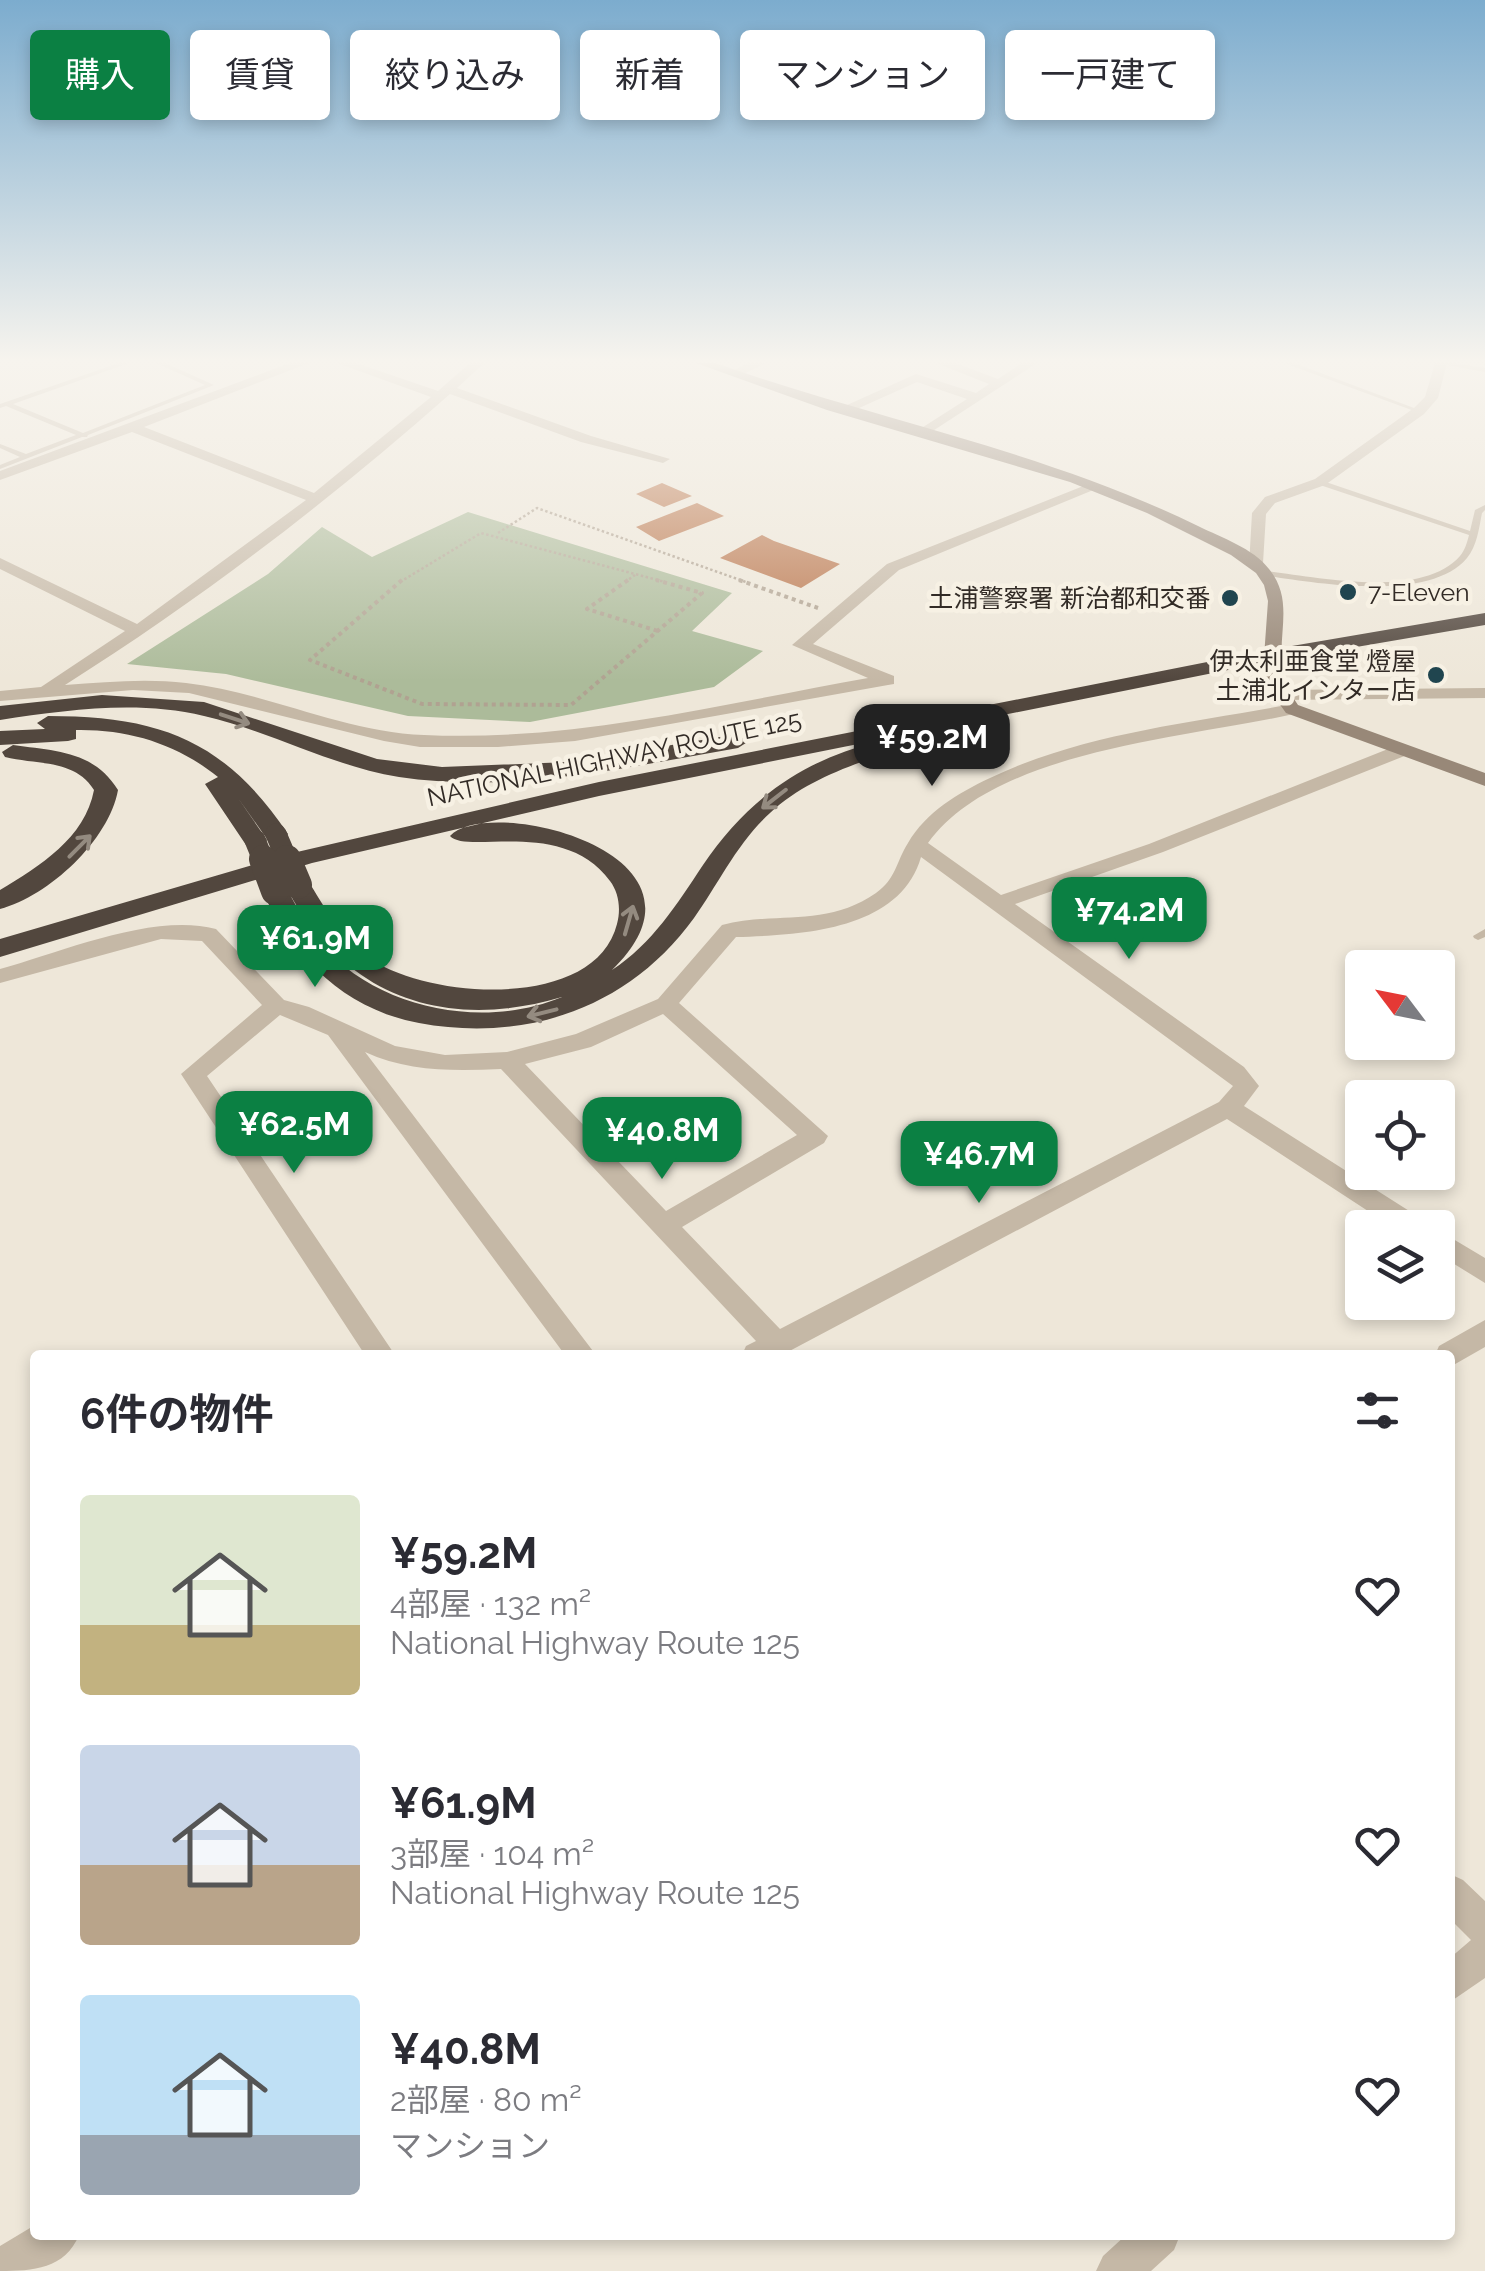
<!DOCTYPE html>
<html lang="ja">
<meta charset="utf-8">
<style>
:root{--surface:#fff;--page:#f7f7f7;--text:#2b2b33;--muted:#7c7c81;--accent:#0b8043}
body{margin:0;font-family:Raleway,"Noto Sans JP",sans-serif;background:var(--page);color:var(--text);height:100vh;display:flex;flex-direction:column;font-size:38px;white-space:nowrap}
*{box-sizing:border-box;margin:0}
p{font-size:32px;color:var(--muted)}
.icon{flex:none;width:55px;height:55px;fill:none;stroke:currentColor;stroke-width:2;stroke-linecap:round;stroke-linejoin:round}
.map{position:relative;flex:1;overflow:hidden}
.side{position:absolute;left:30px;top:1350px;width:1425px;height:890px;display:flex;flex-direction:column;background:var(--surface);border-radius:10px;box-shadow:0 5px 15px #0003}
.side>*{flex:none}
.hud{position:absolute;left:30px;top:30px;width:1425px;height:90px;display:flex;gap:20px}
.needle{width:65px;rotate:302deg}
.buttons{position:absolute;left:1345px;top:950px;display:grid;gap:20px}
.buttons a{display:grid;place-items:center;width:110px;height:110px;border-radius:10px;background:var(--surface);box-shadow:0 5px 15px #0003;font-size:50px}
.price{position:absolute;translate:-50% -85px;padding:0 22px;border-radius:20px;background:var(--accent);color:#fff;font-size:32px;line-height:65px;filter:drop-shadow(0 2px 5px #0008)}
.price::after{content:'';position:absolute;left:50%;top:60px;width:30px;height:22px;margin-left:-15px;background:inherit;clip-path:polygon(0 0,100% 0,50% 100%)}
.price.active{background:#222;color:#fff}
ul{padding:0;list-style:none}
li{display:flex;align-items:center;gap:30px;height:250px;padding:0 50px}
li span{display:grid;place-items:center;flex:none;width:280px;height:200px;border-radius:10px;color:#555}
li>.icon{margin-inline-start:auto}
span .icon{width:120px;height:120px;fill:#fffc;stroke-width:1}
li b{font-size:42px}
h2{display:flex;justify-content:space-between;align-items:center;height:120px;padding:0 50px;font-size:42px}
.tag{padding:0 35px;border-radius:10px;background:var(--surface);box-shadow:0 5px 15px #0003;font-size:35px;line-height:90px}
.tag.active{background:var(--accent);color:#fff}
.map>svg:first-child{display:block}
.green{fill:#acbb9a}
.building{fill:#ba754b}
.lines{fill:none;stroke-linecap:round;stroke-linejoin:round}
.path-far1{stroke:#b0a291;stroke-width:2.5;stroke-dasharray:2.5 2.5;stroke-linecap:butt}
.path{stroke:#b0a291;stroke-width:4;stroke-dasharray:4 4;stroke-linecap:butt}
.lane{fill:#c5b8a6;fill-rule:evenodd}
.street{fill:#c5b8a6;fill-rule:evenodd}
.secondary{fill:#988878;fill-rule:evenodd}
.highway{fill:#52473e;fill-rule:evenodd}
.highway-bridge-far1{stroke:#52473e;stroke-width:21}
.highway-bridge{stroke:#52473e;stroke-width:28}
.oneway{stroke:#948b80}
.poi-dot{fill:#20454f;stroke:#f7f1e4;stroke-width:4}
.labels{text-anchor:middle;stroke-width:9;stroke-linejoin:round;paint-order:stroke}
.far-poi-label{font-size:25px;fill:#322b26;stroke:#f7f1e4;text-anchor:end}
.far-street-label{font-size:25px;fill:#322b26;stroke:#f7f1e4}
</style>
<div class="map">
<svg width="1485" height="2271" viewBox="0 0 1485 2271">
<rect width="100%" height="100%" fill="#eee7d9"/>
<path class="green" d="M468 512 732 593 692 631 763 651 714 687 530 722 408 716 226 674 127 664 268 574 322 527 372 557Z"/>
<path class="building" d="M662 483 692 496 664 507 636 494Z
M697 503 724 516 659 541 636 527Z
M762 535 774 541 840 564 801 588 720 558Z"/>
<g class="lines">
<path class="path-far1" d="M498 533 537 508 746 582
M400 582 481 533 665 582
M625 582 635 575"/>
<path class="path" d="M402 580 310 660 422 704 571 705 702 593 656 580
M628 580 587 609 658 631
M739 580 818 608"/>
<path class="lane" d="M119 363H129L13 404 83 433 205 385 156 363H165L214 385 88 435 87 437H82L0 469V465L20 457 0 448V444L26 454 76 435 6 406 0 408V404Z
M1284 363H1294L1422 411 1417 412Z
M1436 363H1454L1485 368V372Z
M1320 480 1470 531 1475 510 1485 505V510L1482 513C1479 528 1477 546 1467 558 1430 603 1314 583 1262 575L1261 573 1265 571C1317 577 1421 600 1460 556 1465 550 1467 543 1469 535L1317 484 1316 482Z
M1485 929V937L1478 940 1474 938 1473 936Z"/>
<path class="street" d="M290 363H309L144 427 314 493 431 397 337 363H356L438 391 470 363H484L457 388 591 436 670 459 663 463 581 442 450 394C329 501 200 600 65 685 106 682 146 678 186 683 266 692 343 732 424 735 573 742 722 704 868 678L792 645 887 564 1091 483 1103 486 899 570 813 644 894 676V684L888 685 575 741 498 747H420L384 741 189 693 133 690 0 701V691L41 687 125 631 0 569V558L137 624 306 500 132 432 0 480V471Z
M748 363H766L737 377 727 374Z
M936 363H955L998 379 1022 363H1037L925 436 918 432 920 429 967 399 917 382 848 413 836 410 916 374 976 393 989 384Z
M1435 363H1447L1438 398 1424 414 1325 485 1275 503 1266 514 1263 563 1249 566 1252 513 1265 497 1315 479 1414 408 1425 397Z
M1485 688V698L1279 700 1270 695 1279 690Z
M1292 704 1301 709 1298 713C1193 738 996 748 928 843L1001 895 1149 844 1393 747H1407V755L1163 852 1015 904 1244 1067 1259 1086 1244 1106 1425 1221 1429 1228H1394L1227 1119 782 1355H742L746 1346 756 1341 501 1069C454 1071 408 1072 365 1052L596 1355H565L328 1035 280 1015 207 1076 395 1355H365L181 1074 262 1005 202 941 161 939 0 983V969C61 952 154 912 216 929L284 1000 309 1007 395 1046 445 1055 507 1052 576 1034 658 999 722 925C775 911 826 928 876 893 896 879 896 862 908 843 926 812 958 793 990 778 1084 733 1191 723 1292 704ZM921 857 1233 1086 1219 1102 780 1329 682 1227 824 1143 828 1136 679 1003 736 937C800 935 900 931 921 857ZM663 1014 797 1135 666 1211 525 1064 591 1047Z
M1438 1230 1485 1258V1283L1438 1254Z
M1485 1320V1347L1450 1367V1355H1435L1439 1346Z
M1450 1874 1463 1880 1485 1901V1978L1450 2002V1958L1471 1940 1450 1919Z
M35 2225V2235H79C65 2269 33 2271 0 2271V2246Z
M1126 2235H1180L1174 2250 1151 2271H1096L1103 2256Z"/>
<path class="secondary" d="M696 363H715C875 419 1045 451 1198 526 1222 538 1253 548 1269 569 1303 611 1261 654 1298 705L1485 773V786L1286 713 1269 689 1263 671 1268 601 1264 585 1256 573 1231 555 1147 513 1070 482 827 410Z"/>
<path class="highway" d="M1485 613V625L1268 662 599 796 312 863 0 957V939L297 852 599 782 1268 650Z
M102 695 204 702 377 759 442 767 569 762 738 734 749 741 738 748C627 767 512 794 399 777 331 766 270 731 204 716 137 700 67 710 0 720V706Z
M48 716C159 716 225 740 288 834L285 839H267L238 798 267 840 264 845H246L205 784 218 777C177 744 129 729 76 730V739L68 741 0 745V731L45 729 37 723Z
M876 742 887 749 884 754C843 768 802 783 770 813 737 843 719 883 694 918 629 1008 526 1043 419 1023 344 1009 294 958 262 891L266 885H284C297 905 305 926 321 944 377 1009 483 1030 562 997 444 1032 342 996 285 885L289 879H307C325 908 340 936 368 957 424 999 595 1012 617 924 621 909 619 893 610 881 563 817 467 855 450 836 488 794 733 853 612 970 652 944 677 904 703 865 746 801 801 761 876 742Z
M13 745C56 751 94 751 118 790 109 840 49 896 0 909V890C40 866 85 838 94 790 75 759 37 765 5 757L2 752Z"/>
<path class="highway-bridge-far1" d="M276 834 288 862
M255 840 264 862"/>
<path class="highway-bridge" d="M263 859 275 891
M287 859 298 885"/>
</g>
<defs><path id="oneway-shaft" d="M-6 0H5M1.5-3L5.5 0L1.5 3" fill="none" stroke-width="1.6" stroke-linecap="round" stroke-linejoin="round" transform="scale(2.5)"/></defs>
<g class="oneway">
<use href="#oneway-shaft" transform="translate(235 719) rotate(18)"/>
<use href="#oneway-shaft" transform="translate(774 799) rotate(142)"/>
<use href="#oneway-shaft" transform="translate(80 846) rotate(-45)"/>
<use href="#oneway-shaft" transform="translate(629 920) rotate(-74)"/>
<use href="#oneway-shaft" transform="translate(542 1013) rotate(166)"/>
</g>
<linearGradient id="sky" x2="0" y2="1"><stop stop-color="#7cacce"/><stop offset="0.53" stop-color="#f7f4ee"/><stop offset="1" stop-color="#f7f4ee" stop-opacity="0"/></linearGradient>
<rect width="1485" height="681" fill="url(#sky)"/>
<g class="poi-dot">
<circle cx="1348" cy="592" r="10"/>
<circle cx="1230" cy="598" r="10"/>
<circle cx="1436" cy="675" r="10"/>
</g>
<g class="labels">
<g class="far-poi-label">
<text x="1368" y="601" text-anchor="start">7-Eleven</text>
<text x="1210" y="607">土浦警察署 新治都和交番</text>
<text x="1416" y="670">伊太利亜食堂 燈屋<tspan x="1416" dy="29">土浦北インター店</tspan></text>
</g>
<g class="far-street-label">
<text transform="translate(614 758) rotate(-12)" y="9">NATIONAL HIGHWAY ROUTE 125</text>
</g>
</g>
</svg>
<div class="buttons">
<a><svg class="needle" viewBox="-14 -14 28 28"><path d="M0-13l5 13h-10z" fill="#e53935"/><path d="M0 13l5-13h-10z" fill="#7c7c81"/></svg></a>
<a><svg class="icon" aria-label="locate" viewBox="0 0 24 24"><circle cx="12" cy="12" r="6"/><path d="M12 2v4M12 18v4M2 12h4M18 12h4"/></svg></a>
<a><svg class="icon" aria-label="layers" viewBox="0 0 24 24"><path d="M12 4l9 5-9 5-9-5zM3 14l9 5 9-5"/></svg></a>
</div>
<b class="price active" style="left:932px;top:789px">¥59.2M</b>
<b class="price" style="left:1129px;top:962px">¥74.2M</b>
<b class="price" style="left:315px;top:990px">¥61.9M</b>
<b class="price" style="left:294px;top:1176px">¥62.5M</b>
<b class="price" style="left:662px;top:1182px">¥40.8M</b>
<b class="price" style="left:979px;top:1206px">¥46.7M</b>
<div class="hud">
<a class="tag active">購入</a>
<a class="tag">賃貸</a>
<a class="tag">絞り込み</a>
<a class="tag">新着</a>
<a class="tag">マンション</a>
<a class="tag">一戸建て</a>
</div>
<section class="side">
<h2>6件の物件<svg class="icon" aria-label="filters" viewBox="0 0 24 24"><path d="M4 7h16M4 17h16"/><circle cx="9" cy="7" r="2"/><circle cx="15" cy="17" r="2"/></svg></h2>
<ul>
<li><span style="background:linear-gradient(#dfe7d0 65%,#c2b280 0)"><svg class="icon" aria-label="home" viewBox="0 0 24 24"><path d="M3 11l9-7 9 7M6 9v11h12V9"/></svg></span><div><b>¥59.2M</b><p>4部屋 · 132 m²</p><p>National Highway Route 125</p></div><svg class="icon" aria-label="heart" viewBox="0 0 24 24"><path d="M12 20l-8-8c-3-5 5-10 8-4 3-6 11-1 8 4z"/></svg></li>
<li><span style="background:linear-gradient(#c9d6e8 60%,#b9a48a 0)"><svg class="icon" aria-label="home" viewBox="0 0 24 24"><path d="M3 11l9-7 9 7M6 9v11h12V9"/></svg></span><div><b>¥61.9M</b><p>3部屋 · 104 m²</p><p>National Highway Route 125</p></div><svg class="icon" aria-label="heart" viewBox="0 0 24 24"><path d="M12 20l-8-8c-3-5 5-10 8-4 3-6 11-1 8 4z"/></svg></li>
<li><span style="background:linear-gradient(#bfe0f5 70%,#9aa5b1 0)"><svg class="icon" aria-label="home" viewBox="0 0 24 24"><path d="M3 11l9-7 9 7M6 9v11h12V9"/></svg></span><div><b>¥40.8M</b><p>2部屋 · 80 m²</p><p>マンション</p></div><svg class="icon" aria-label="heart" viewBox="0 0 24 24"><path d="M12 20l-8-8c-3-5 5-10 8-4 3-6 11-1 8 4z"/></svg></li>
</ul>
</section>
</div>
